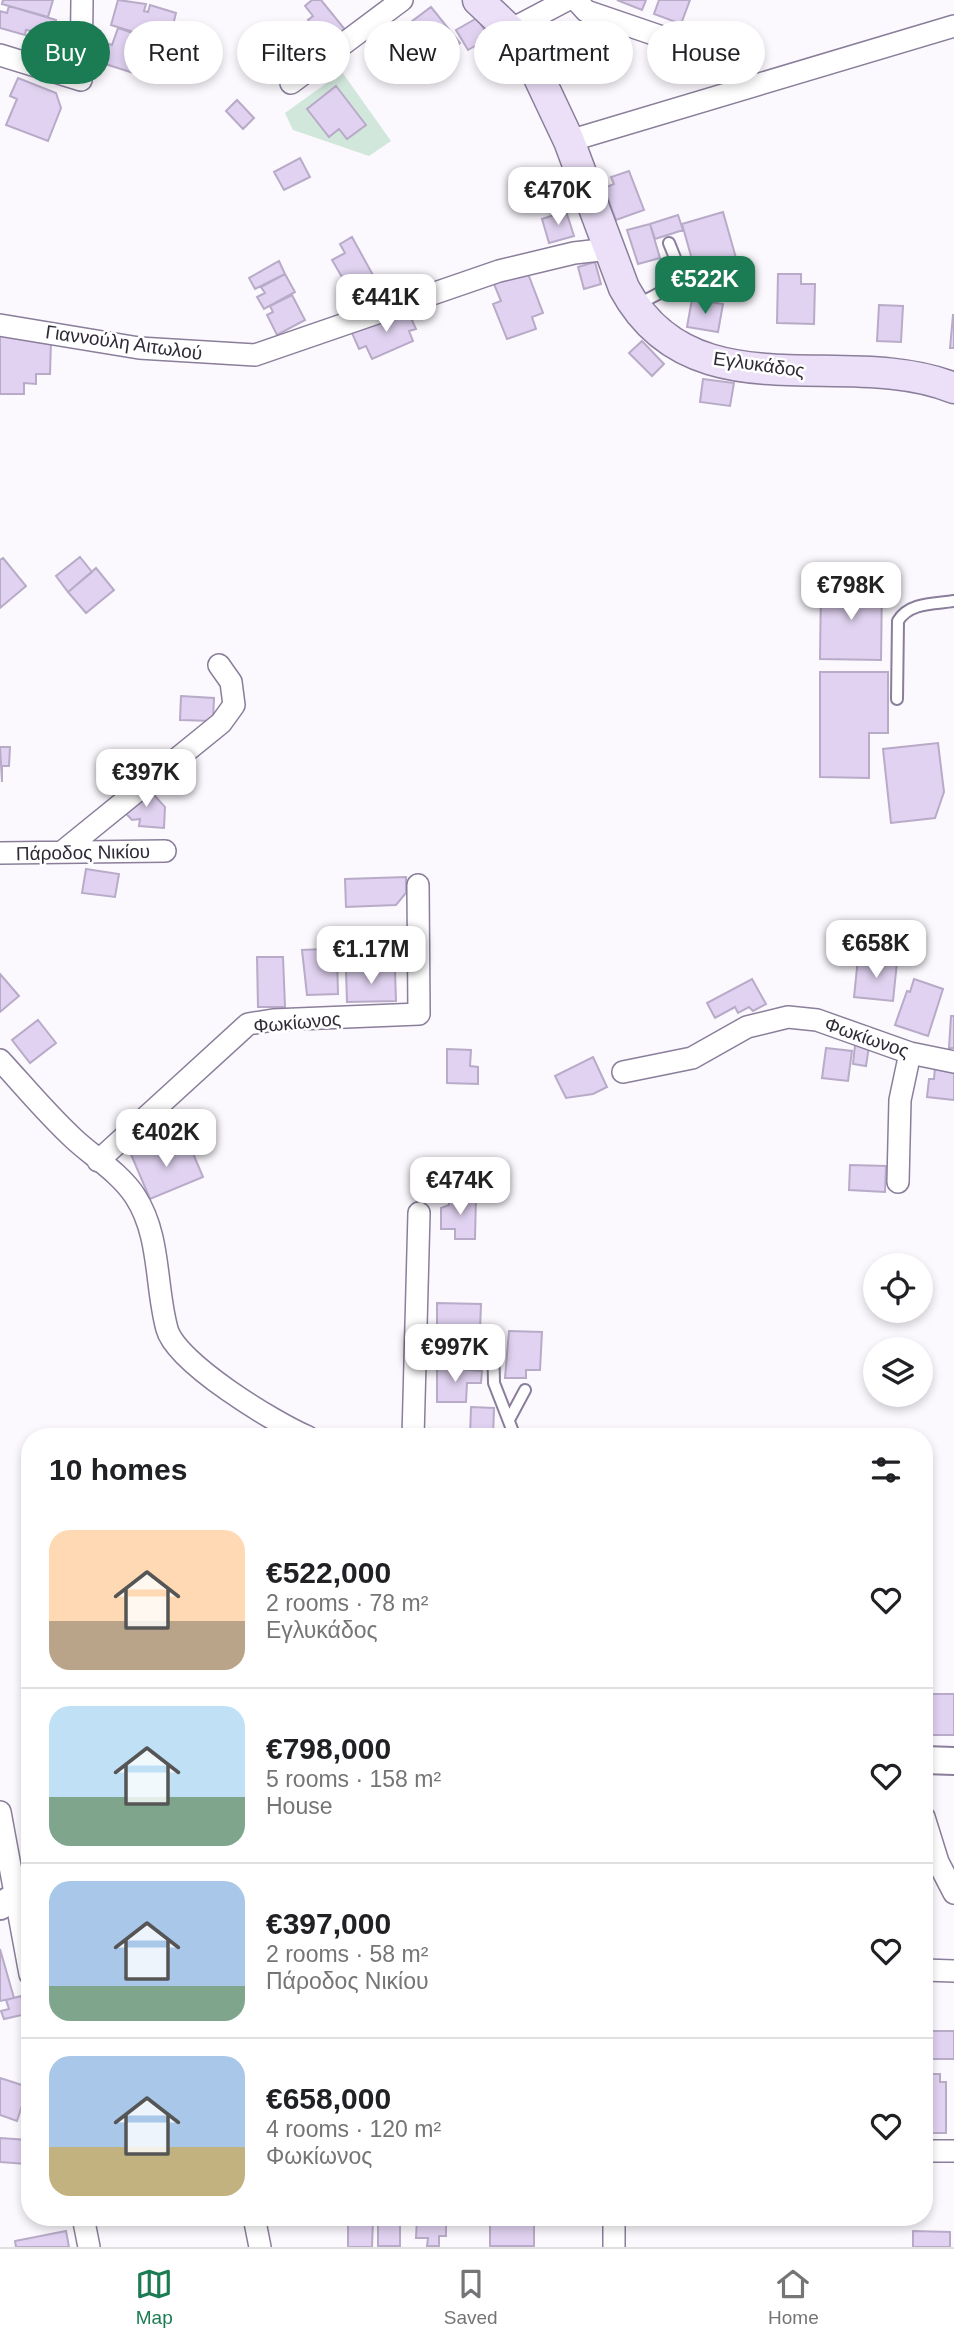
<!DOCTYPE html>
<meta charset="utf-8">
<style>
:root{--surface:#fff;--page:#f2f2f2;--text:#202124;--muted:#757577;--line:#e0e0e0;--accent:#1b7c54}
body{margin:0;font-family:Arial,sans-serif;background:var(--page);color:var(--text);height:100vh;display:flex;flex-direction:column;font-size:26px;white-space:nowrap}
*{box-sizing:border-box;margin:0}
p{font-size:23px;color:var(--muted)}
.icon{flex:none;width:38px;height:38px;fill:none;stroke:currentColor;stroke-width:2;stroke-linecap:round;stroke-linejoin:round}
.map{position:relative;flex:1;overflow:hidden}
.side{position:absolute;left:21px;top:1428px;width:912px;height:798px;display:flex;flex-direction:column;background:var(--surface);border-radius:28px;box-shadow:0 4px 10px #0003}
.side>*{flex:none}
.guide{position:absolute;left:21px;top:21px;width:914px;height:63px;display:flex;gap:14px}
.buttons{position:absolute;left:863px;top:1253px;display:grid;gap:14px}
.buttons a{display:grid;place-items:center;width:70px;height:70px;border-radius:50%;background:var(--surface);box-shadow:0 4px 10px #0003;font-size:35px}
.price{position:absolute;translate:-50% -60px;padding:0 16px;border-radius:14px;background:#fff;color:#222;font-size:23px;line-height:46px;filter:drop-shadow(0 2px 4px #0008)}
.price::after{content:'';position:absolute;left:50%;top:42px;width:21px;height:16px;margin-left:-10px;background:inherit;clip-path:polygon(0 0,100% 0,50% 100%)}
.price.active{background:var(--accent);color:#fff}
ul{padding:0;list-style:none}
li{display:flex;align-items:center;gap:21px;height:175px;padding:0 28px}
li+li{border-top:2px solid var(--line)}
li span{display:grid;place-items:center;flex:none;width:196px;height:140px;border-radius:21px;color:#555}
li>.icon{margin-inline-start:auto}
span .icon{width:84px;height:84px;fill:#fffc;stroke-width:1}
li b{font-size:30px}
h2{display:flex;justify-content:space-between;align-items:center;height:84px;padding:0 28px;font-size:30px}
.chip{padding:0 24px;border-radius:32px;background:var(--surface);box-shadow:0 4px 10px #0003;font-size:24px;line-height:63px}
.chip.active{background:var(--accent);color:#fff}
.menu{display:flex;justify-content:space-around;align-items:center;height:98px;border-top:2px solid var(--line);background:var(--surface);font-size:19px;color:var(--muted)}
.menu a{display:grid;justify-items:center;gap:4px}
.menu .active{color:var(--accent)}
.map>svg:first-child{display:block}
.green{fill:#d2e7db}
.building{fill:#e0d2f0;stroke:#b8abc8;stroke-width:2}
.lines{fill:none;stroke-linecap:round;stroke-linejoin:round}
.service-casing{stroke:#8a7e9a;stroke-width:14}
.minor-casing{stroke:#8a7e9a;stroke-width:24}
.tertiary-casing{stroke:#8a7e9a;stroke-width:30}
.secondary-casing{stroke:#8a7e9a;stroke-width:33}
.service{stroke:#fff;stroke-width:10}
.minor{stroke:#fff;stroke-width:21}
.tertiary{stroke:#fff;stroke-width:26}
.secondary{stroke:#ece0f8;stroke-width:30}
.labels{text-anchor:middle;stroke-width:5;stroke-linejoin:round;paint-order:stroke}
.street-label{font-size:19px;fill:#2f2a35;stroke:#fff}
</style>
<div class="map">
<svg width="954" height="2247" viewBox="0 0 954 2247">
<rect width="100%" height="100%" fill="#fbf8fe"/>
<path class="green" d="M342 72 391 141 369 156 293 130 285 113Z"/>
<path class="building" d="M3 0H53L48 17 2 4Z
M118 0 146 4 144 11 148 12 150 5 176 13 174 21 179 26 173 44 111 25Z
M312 0H321L347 32 329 46 308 20 313 16 305 6Z
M617 0H646L642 10Z
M659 0H690L681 24 654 14Z
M9 6 56 20 49 44 29 38 31 31 26 30 25 35 0 28V11L7 13Z
M431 7 460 43 439 59 411 22Z
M477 18 489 38 468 50 456 30Z
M118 28 160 42 149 78 96 61 103 42 112 45Z
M416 30 431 49 412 64 404 54 416 44 409 36Z
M18 78 56 93 61 108 48 141 6 125 17 99 10 96Z
M336 86 366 125 347 139 339 129 329 137 307 109Z
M237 100 254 118 243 129 226 111Z
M300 158 310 177 284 190 274 172Z
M629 171 644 210 616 220 604 188 614 184 611 177Z
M566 211 574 236 549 243 542 219Z
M723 212 736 258 695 270 682 224Z
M678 215 683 230 655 239 650 224Z
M650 224 660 258 638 264 627 230Z
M352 237 385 297 360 308 332 260 345 253 340 244Z
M279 261 285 274 255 289 249 278Z
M595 262 601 284 584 289 578 267Z
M527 271 543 313 532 317 536 329 507 339 493 304 501 301 494 284Z
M285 274 295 292 264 309 257 297 265 293 261 287Z
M778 274H801V284H815L814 324 777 323Z
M292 295 305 320 277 335 267 315 273 312 270 306Z
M692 299 723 304 718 332 687 327Z
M879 305 903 306 901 342 877 341Z
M407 309 416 329 409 331 413 341 372 359 366 346 359 349 352 333Z
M953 315H954V348H950Z
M0 331 51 341 50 374H36V384L24 383V394H0Z
M642 341 664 364 652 376 629 353Z
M703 379 734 383 730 406 700 402Z
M80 557 92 572 68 592 56 576Z
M3 558 26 586 0 608V560Z
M96 568 114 590 86 613 68 592Z
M821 584H882L881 660 820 659Z
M820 672H888V733H869V778L820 777Z
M181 696 214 698 213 721 180 720Z
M938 743 944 792 935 818 891 823 883 749Z
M0 747H10L9 766H2V782Z
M146 786 165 807 164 828 139 826 140 819 132 820 120 807Z
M86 869 119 874 115 897 82 893Z
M406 877V893L396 905 346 907 345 879Z
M324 949V957L337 956 338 994 307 995 302 950Z
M257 957H283L285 1007H258Z
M858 958 897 962 893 1001 854 997Z
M395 970 396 1001 347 1002 346 971Z
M0 974 19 996 0 1012Z
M752 979 766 1004 753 1011 749 1007 738 1013 735 1007 715 1018 707 1003Z
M914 979 943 989 928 1036 895 1025 907 991 910 992Z
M951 1016H954V1048H949Z
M38 1020 56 1043 30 1063 12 1040Z
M855 1045 869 1046 866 1066 853 1064Z
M826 1048 852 1051 848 1081 822 1078Z
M447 1049 471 1050 470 1066 478 1067V1084L447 1083Z
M593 1057 607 1087 593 1094 566 1098 555 1076Z
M935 1067 954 1070V1100L927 1097 929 1079H934Z
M149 1144 153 1153 171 1146 174 1153 190 1146 203 1177 150 1199 130 1152Z
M850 1165 886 1166 885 1192 849 1190Z
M449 1196H476L475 1239H455V1229H441V1208L449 1205Z
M437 1303 481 1304 480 1330 437 1329Z
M509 1331 542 1332 540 1370H526V1378H505Z
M444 1340 477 1341 476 1365 443 1364Z
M437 1367 482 1371 481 1383H467L466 1402H437Z
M471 1407 494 1408 493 1437H470Z
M545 1430H566V1437H545Z
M924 1694H954V1735H924Z
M0 1949 14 1998 0 2001Z
M21 1996 26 2014 4 2019 1 2011 9 2009 6 2000Z
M924 2031H954V2059H924Z
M924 2074H940V2082H946V2133H924Z
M0 2078 28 2087 17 2121 0 2115Z
M0 2138 28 2140 26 2164 0 2162Z
M387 2217H400V2246H378V2220H387Z
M417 2217 446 2218V2236H439V2246H427L428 2238H416Z
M490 2217H534V2246H490Z
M348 2219 373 2220 372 2247H348Z
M66 2231 69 2247H16L15 2241Z
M913 2231 950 2232V2247H913Z"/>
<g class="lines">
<defs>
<path id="service" d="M637 305 684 280 669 243
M897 699 898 621C909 602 935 604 954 601
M493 1341 494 1383 515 1437
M510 1418 525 1390"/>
<path id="minor" d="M576 0 586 11 671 40
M510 30 567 0
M0 55 81 80 82 0
M291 83 402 0
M569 141 954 26
M0 325 139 348 255 355 499 271 574 253 609 249
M62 852 221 723 234 705 231 682 219 665
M0 853 165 851
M0 1060C24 1086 47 1114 73 1138 92 1156 120 1173 135 1196 161 1236 155 1285 167 1329 176 1363 275 1423 308 1437
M623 1072 692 1058 747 1027 788 1017 817 1020 910 1053 954 1062
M98 1161 248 1024 273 1020 419 1014 418 885
M898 1182 900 1100 910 1053
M413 1437 419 1213
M0 1812 30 1974
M924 1817 938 1862 954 1893
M924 1970 954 1971
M924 2151H954
M83 2217 89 2247
M254 2217 260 2247
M614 2217V2247"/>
<path id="tertiary" d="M924 1760 954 1761
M0 1906 30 1888"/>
<path id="secondary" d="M478 0 515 35 526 50 569 141 624 288C693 416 845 344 954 388"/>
</defs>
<use href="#service" class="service-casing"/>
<use href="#minor" class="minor-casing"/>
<use href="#tertiary" class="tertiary-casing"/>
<use href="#secondary" class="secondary-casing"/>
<use href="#service" class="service"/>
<use href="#minor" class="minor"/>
<use href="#tertiary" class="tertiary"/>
<use href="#secondary" class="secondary"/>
</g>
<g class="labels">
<g class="street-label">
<text transform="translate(124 342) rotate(8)" y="7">Γιαννούλη Αιτωλού</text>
<text transform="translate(759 364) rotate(8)" y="7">Εγλυκάδος</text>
<text transform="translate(83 852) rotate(-1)" y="7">Πάροδος Νικίου</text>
<text transform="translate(297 1022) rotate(-5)" y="7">Φωκίωνος</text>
<text transform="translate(867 1037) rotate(19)" y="7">Φωκίωνος</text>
</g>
</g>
</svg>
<div class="buttons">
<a><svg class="icon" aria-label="locate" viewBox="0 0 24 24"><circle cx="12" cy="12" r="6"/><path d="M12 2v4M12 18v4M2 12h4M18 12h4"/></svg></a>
<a><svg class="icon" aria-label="layers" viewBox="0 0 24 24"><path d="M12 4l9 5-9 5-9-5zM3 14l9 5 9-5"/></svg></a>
</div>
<b class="price" style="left:558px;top:227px">€470K</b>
<b class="price active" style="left:705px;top:316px">€522K</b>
<b class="price" style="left:386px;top:334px">€441K</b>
<b class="price" style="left:851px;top:622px">€798K</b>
<b class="price" style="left:146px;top:809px">€397K</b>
<b class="price" style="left:876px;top:980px">€658K</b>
<b class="price" style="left:371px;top:986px">€1.17M</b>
<b class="price" style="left:166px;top:1169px">€402K</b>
<b class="price" style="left:460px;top:1217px">€474K</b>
<b class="price" style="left:455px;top:1384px">€997K</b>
<div class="guide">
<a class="chip active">Buy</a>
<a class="chip">Rent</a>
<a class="chip">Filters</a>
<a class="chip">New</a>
<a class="chip">Apartment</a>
<a class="chip">House</a>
</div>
<section class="side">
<h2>10 homes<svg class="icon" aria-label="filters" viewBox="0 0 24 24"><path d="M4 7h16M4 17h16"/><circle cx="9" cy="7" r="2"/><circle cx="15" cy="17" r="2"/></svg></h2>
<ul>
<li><span style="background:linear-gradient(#ffd9b3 65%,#b9a48a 0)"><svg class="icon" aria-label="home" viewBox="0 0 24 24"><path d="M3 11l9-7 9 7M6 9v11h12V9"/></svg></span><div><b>€522,000</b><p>2 rooms · 78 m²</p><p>Εγλυκάδος</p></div><svg class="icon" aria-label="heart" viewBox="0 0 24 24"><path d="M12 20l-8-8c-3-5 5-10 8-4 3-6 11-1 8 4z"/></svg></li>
<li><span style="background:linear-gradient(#bfe0f5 65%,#7fa58c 0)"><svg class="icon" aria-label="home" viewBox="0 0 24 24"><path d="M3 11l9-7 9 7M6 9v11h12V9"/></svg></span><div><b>€798,000</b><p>5 rooms · 158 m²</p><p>House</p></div><svg class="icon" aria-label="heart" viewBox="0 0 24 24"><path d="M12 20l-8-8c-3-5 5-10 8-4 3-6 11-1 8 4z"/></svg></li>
<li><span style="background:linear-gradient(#a9c7e8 75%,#7fa58c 0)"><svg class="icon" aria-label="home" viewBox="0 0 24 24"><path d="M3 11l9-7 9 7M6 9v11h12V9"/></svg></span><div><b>€397,000</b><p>2 rooms · 58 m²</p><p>Πάροδος Νικίου</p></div><svg class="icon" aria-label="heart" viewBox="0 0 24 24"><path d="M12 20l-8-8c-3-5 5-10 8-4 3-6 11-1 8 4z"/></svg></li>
<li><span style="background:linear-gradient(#a9c7e8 65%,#c2b280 0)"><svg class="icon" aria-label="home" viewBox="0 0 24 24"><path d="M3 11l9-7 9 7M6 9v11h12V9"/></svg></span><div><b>€658,000</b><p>4 rooms · 120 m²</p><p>Φωκίωνος</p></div><svg class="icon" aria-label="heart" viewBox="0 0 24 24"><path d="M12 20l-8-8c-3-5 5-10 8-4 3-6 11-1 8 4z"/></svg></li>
</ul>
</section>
</div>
<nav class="menu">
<a class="active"><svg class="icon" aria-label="map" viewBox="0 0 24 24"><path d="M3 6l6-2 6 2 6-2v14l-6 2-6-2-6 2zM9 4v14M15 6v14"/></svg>Map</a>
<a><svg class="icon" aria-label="saved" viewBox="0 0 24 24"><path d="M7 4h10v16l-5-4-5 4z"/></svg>Saved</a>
<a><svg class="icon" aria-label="home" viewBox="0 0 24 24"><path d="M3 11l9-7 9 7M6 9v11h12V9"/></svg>Home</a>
</nav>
